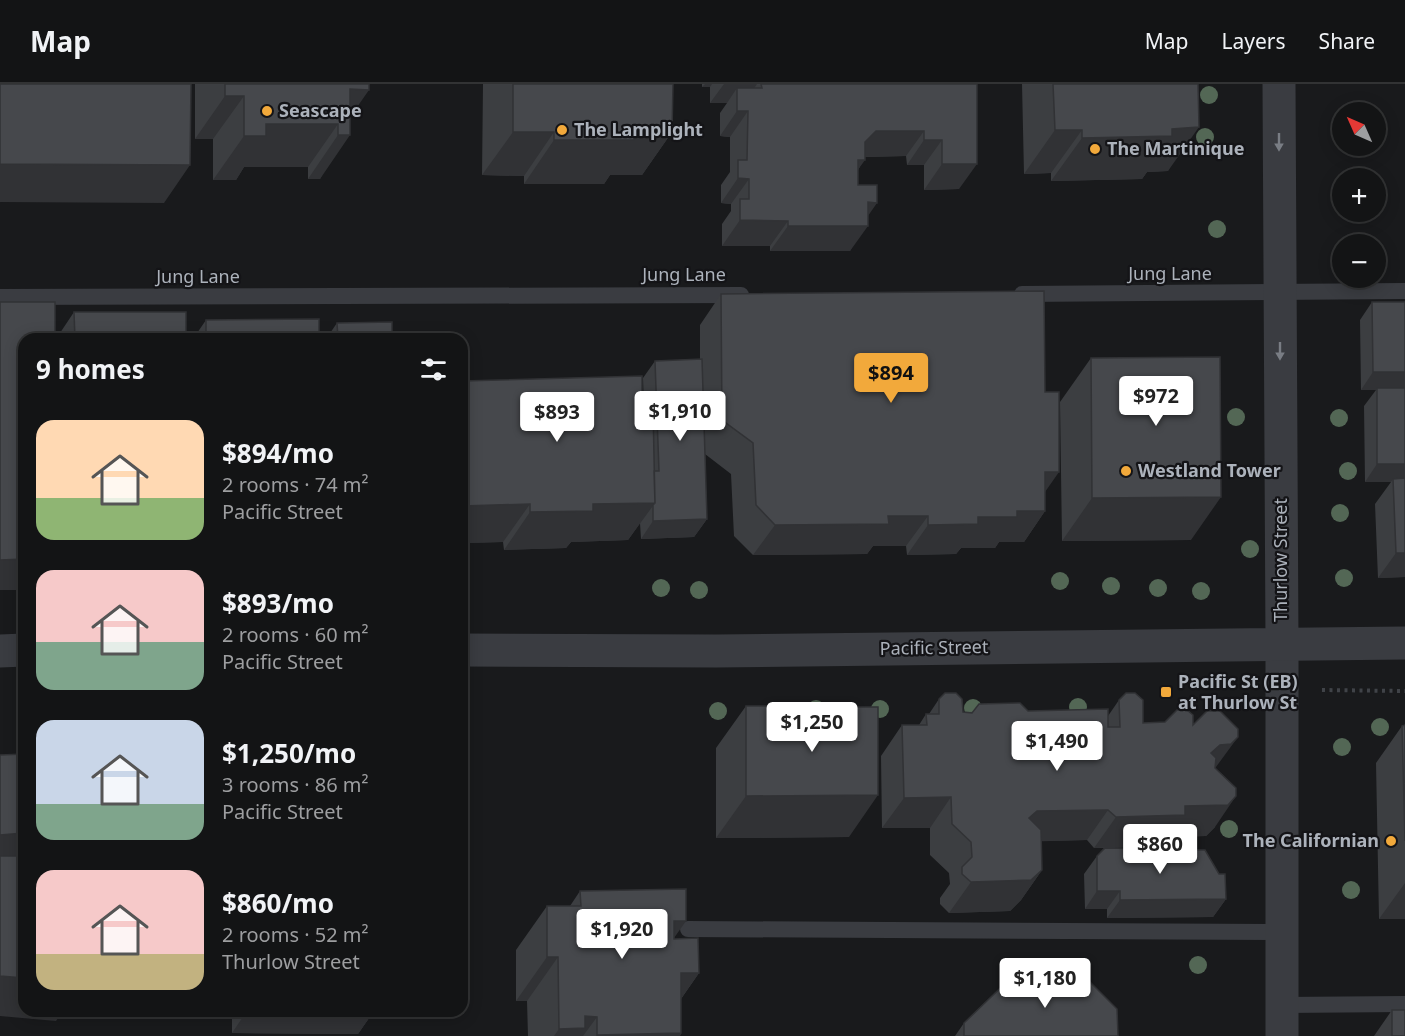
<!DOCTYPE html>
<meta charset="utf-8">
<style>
:root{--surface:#131415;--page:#1c1d1e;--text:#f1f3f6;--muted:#9d9ea0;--line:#323334;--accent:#f2a93b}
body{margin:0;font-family:"Noto Sans",sans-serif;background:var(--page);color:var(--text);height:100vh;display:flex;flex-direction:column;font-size:22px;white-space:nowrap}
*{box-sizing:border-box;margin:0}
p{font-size:20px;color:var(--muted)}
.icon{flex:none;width:33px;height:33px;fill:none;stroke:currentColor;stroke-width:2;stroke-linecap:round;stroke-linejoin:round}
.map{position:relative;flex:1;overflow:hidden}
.panel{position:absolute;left:18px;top:249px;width:450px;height:684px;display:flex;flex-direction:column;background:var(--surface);border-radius:18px;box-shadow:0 3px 15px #0003,0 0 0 2px var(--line)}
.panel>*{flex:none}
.needle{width:39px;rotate:315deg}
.controls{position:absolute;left:1332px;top:18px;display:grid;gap:12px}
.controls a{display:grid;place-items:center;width:54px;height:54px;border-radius:50%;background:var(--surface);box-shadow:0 3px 15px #0003,0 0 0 2px var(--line);font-size:30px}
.price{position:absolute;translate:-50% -51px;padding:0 14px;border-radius:6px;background:#fff;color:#222;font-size:20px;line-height:39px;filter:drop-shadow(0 2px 3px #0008)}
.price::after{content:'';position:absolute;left:50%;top:36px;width:18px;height:14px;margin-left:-9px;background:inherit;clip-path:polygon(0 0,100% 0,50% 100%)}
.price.current{background:var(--accent);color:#111}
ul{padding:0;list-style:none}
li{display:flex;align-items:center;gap:18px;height:150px;padding:0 18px}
li span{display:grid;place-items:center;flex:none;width:168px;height:120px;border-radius:18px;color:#555}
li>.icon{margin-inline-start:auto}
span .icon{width:72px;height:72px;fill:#fffc;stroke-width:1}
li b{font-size:26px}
h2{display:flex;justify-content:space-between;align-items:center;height:72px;padding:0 18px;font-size:26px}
header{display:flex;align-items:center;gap:36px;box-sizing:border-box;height:84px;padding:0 30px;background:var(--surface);border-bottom:2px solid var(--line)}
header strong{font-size:28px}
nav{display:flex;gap:33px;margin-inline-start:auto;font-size:21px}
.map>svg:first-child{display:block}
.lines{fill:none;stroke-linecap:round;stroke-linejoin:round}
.path{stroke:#404348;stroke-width:4;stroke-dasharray:3 4.5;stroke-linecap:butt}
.service{stroke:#3a3c41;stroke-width:16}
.minor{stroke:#3a3c41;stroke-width:33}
.tertiary{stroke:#3a3c41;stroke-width:33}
.tree{fill:#536755}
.wall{fill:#3c3e41}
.shaded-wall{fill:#313235}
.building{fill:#46484c;stroke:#313235;stroke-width:1.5}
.oneway{fill:#797d84}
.poi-dot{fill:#f2a93b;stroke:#141417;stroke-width:2}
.labels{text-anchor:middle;stroke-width:4.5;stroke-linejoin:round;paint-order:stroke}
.poi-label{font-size:18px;font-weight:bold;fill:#acb2bb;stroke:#141417;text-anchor:start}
.street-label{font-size:18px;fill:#acb2bb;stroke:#141417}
</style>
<header>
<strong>Map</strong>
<nav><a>Map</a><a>Layers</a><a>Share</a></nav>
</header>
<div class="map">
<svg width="1405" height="952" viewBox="0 0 1405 952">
<rect width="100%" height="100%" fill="#191a1c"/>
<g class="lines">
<path class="path" d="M1322 606 1405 607"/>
<path class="service" d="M1022 210 1405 207
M0 213 741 211
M688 845 1282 848
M1282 921 1405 920"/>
<path class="minor" d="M1282 559V952"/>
<path class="tertiary" d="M1279 0 1282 559
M462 566 716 567 1405 559
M0 567 24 566"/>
</g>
<g class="tree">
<circle cx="1209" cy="11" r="9"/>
<circle cx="1205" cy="53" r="9"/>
<circle cx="1217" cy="145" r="9"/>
<circle cx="1236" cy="333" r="9"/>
<circle cx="1339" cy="334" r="9"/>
<circle cx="1348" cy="387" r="9"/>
<circle cx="1340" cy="429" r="9"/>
<circle cx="1250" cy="465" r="9"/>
<circle cx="1344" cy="494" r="9"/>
<circle cx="1060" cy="497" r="9"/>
<circle cx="1111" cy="502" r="9"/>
<circle cx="661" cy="504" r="9"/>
<circle cx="1158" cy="504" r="9"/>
<circle cx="699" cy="506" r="9"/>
<circle cx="1201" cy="507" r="9"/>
<circle cx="1078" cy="623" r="9"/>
<circle cx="973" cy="624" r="9"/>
<circle cx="816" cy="625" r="9"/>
<circle cx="880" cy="625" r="9"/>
<circle cx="718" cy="627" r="9"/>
<circle cx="1380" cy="643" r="9"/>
<circle cx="1342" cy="663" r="9"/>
<circle cx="1229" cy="745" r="9"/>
<circle cx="1351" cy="806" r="9"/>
<circle cx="1198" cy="881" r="9"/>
</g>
<path class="wall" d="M195 0H369L350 33 320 95H308V83H244L236 96H213V55H195Z
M483 0H673L672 48 642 91H610L604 100H524V92L482 91Z
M702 0H977L959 105 924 106V81H907L906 72 865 73 858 86V101L868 132 850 167H770V162H722V140L731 127V120L721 119V101L730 88V53L720 52V29L727 19H710V3H702Z
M1022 0H1198L1168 87 1147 88 1142 95 1051 97V89L1024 90Z
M721 210 1045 408V427L1024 458H999L995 464H961L956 470 907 471 906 462H873L867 470 753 471 734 452 731 390 705 370 707 435 694 453 641 455 640 439 628 456 571 458 566 464 504 466 503 458 462 459 642 325H644L643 294 655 277 700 275V241Z
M1372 218H1405V493L1378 494 1375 420 1391 398H1365L1364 322 1376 306H1361L1360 236Z
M74 228 186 255H56Z
M206 236 319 255H193Z
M337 239 392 255H326Z
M1091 274 1191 456 1062 457 1060 318Z
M939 615 963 628 1028 627 1108 632 1119 616 1143 639 1193 641 1215 684V743L1206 752 1170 753 1163 762 1107 764 1226 815 1213 833 1107 834V825H1085L1084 790 1097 772 1104 764H1094L1087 756 1041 757 1042 786 1021 816 1010 827 949 829 940 820V814L950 800 949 789 930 771V744H882L881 672 902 641H919L926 630H929Z
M746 622 792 640H820L832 623 849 753 716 754V664Z
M1405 641V835H1379L1376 679 1402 642Z
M580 807 674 854 699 889 681 915V949L680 952H528L527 917H516V866L547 822H570Z
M1392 926 1405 952H1374Z
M232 927H374L358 950 232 949Z
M964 939 1118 952H955Z"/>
<path class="shaded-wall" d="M705 0H712L710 3H702Z
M724 0H757L744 19 737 4 727 19H710Z
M350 5 369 6 339 49 338 40 308 83H244L236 96H213L244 52 266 40Z
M225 12H244L213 55H195Z
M737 27H748L730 53 720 52Z
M1199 43 1168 87 1147 88 1142 95 1051 97 1082 54 1172 45Z
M1055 46H1082L1051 89 1024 90Z
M876 47H924L906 72 859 73 865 58Z
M513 48H554L524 92 482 91Z
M635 48H672L642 91H610L604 100H524L554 56Z
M338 51H350L320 95H308Z
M924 56H942L924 81H907Z
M858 76H865L847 101Z
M0 80 190 81 164 119 0 118Z
M942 80H977L959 105 924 106Z
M738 94 749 95 731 120 721 119Z
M868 118 877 119 861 142H868L850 167H770L788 142Z
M740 136 788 137 770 162H722Z
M1373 288H1405V305L1377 304 1376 306H1361Z
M1377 380H1405V397L1393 395 1391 398H1365Z
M1045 388H1059L1038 418Z
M1221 413 1191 456 1062 457 1092 414Z
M655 419 628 456 571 458 566 464 504 466 530 428 593 420Z
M530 420 503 458 462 459V422Z
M1017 427H1045L1024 458H999L995 464H961L956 470 907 471 928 441Z
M888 432H928L906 462H873L867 470 753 471 775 441Z
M707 435 694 453 641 455 653 437Z
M1396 469H1405V493L1378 494Z
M24 475V506H0V476Z
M1238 653 1216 683 1209 691 1211 669 1220 661Z
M878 711 849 753 716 754 746 712Z
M1236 712 1215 743 1206 752 1170 753 1163 762 1094 764 1116 733 1185 722Z
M951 713 930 744H882L904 714Z
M1108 726 1087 756 1015 758 1029 734 1037 727Z
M24 749V785L0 787V751Z
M1042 786 1021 816 1010 827 949 829 971 798Z
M1405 799V835H1379Z
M1097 807H1120L1107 825H1085Z
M1226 815 1213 833 1107 834 1120 816Z
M674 837H686L655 881Z
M547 873H558L527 917H516Z
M681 889H699L668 933Z
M0 892 24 894V927H63L56 937 0 932Z
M247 927H374L358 950 232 949Z
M585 932 597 933 583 952H554L559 945Z
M681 949 680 952H596L597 951Z"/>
<path class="building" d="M0 0H191L190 81 0 80Z
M225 0H369V6L350 5V51H338V40H266V52H244V12H225Z
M513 0H673L672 48H635L634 56H554V48H513Z
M761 0H977V80H942V56H924V47H876L865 58V76H858V101H877V119L868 118V142H788V137L740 136V115H749V95L738 94V76H747L748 27H737V4H762Z
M1053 0H1198L1199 43 1172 45V52L1082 54V46H1055Z
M1044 207 1045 308H1059V388H1045V427H1017V433H978V440L928 441V432H888L889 440 775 441 756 421 753 359 722 336 721 210Z
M0 218H55V255H24V475L0 476Z
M1372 218H1405V288H1373Z
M74 228H186V255H75Z
M319 235V255H206V236Z
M392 238V255H338L337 239Z
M1220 273 1221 413 1092 414 1091 274Z
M702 275 707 435 653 437V421L655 419 654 387H659L655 277Z
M642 292V325H653L655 419 593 420V427L530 428V420L462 422V297Z
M1377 304H1405V380H1377Z
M1405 394V469H1396L1393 395Z
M945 609H956L962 615 963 628 972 629 979 620 1020 619 1028 627 1108 625V643H1120L1119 616 1126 609H1135L1143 616V639L1165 638 1177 626H1187L1193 631V641L1207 627H1220L1238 645V653L1231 660 1220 661 1211 669 1216 674 1215 684 1236 704V712L1228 721 1185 722V731L1116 733 1108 726 1037 727 1029 734 1041 746 1042 786 1031 796 971 798 962 790V783L972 773 971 758 952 740 951 713 904 714 902 641H927L926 630H939V615Z
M746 622H793L792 640H832V623H878V711L746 712Z
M1405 641V757L1402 642Z
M24 670V749L0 751V671Z
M1105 764 1205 766 1219 790H1225L1226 815 1120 816V807H1097V772Z
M0 772H24V894L0 892Z
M686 805V837H674V855L698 854 699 889H681V949L597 951V933L585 932V944L559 945 558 873H547V822H581L580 807Z
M1017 888 1081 889 1117 925 1118 952H964V939Z
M1392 926H1405V952H1392Z"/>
<defs><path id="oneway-solid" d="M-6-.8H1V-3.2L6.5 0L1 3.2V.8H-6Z" transform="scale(1.5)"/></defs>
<g class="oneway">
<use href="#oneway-solid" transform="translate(1279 58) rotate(90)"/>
<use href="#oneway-solid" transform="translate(1280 267) rotate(90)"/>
</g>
<g class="poi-dot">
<circle cx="267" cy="27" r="6"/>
<circle cx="562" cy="46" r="6"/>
<circle cx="1095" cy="65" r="6"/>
<circle cx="1126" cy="387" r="6"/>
<rect x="1160" y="602" width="12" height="12" rx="3"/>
<circle cx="1391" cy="757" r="6"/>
</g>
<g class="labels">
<g class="poi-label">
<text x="279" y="33">Seascape</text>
<text x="574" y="52">The Lamplight</text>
<text x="1107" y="71">The Martinique</text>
<text x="1138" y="393">Westland Tower</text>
<text x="1178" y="604">Pacific St (EB)<tspan x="1178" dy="21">at Thurlow St</tspan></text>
<text x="1379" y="763" text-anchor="end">The Californian</text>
</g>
<g class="street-label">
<text x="1170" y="196">Jung Lane</text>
<text x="684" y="197">Jung Lane</text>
<text x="198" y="199">Jung Lane</text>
<text transform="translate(1281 476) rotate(-90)" y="6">Thurlow Street</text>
<text transform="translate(934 564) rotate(-1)" y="6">Pacific Street</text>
</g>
</g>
</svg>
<div class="controls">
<a><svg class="needle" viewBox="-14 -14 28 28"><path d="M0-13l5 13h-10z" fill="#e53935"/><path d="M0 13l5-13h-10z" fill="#9d9ea0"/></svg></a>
<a>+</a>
<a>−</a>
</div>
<b class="price current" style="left:891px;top:320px">$894</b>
<b class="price" style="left:1156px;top:343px">$972</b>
<b class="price" style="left:680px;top:358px">$1,910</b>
<b class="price" style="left:557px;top:359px">$893</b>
<b class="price" style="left:812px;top:669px">$1,250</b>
<b class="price" style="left:1057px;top:688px">$1,490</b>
<b class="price" style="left:1160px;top:791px">$860</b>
<b class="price" style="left:622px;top:876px">$1,920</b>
<b class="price" style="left:1045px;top:925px">$1,180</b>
<section class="panel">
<h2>9 homes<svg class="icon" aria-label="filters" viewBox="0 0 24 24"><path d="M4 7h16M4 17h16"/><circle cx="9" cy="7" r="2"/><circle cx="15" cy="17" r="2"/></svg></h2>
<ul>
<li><span style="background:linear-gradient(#ffd9b3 65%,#8fb573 0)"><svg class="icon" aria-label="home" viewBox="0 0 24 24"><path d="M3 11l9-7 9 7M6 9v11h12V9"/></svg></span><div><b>$894/mo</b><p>2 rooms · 74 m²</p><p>Pacific Street</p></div></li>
<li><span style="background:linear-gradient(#f6c9c9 60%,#7fa58c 0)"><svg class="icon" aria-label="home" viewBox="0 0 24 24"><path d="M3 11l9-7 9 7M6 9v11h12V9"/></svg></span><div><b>$893/mo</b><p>2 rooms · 60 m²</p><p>Pacific Street</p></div></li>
<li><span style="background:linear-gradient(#c9d6e8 70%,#7fa58c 0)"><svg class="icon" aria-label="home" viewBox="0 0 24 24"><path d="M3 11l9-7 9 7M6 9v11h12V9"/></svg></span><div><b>$1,250/mo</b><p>3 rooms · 86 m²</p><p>Pacific Street</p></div></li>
<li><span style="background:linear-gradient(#f6c9c9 70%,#c2b280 0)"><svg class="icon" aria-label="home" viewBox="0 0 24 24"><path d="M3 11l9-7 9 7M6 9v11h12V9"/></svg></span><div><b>$860/mo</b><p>2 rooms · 52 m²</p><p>Thurlow Street</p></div></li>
</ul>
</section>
</div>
